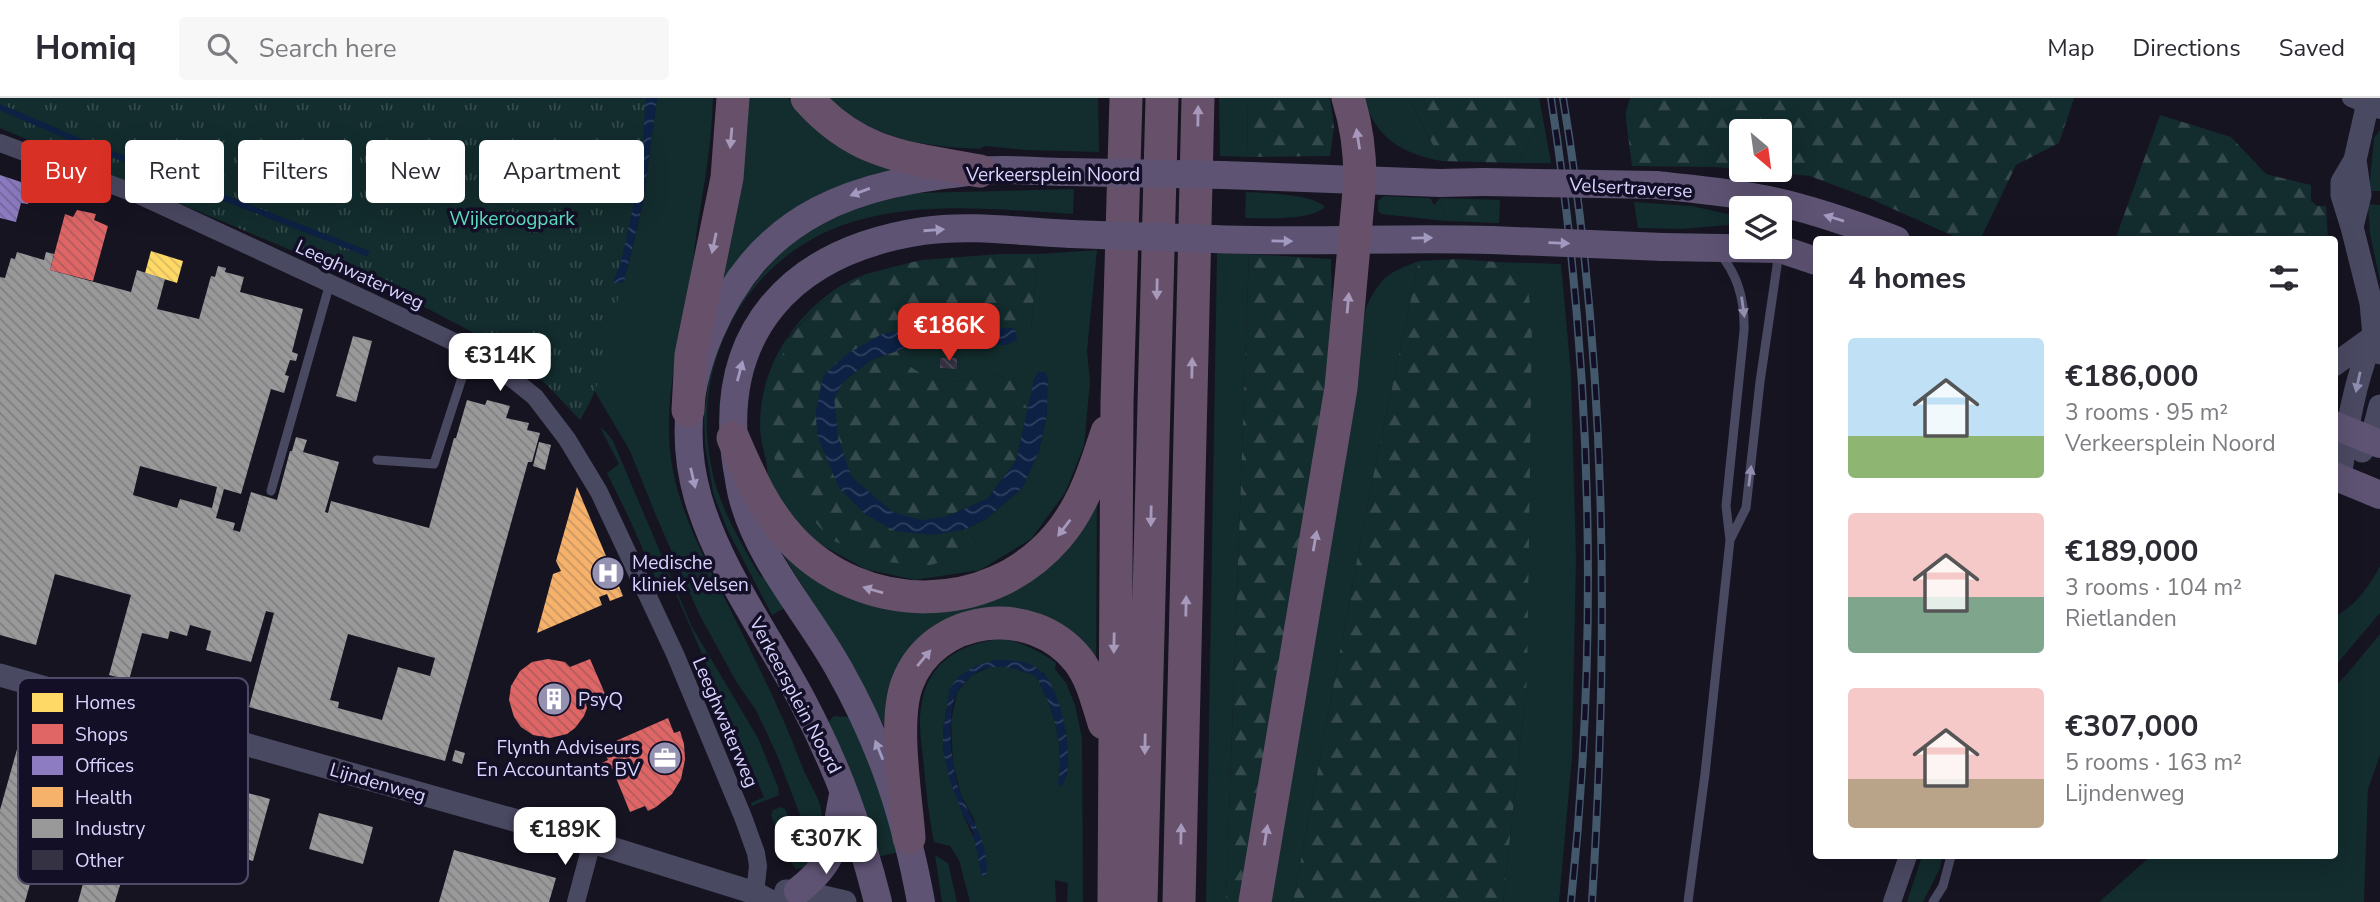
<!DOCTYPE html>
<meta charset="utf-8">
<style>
:root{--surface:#fff;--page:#f7f7f7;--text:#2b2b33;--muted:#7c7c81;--line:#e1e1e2;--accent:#d93025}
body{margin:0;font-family:"Nunito Sans",sans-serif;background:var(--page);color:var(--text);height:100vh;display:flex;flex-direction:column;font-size:26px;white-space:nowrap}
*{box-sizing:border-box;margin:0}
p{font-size:23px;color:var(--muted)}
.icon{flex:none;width:38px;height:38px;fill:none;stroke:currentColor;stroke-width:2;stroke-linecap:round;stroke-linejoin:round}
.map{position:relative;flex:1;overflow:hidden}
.details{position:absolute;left:1813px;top:138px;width:525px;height:623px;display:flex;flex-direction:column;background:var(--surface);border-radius:7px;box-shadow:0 7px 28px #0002}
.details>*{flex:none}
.banner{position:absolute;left:21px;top:42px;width:665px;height:63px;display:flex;gap:14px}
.needle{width:46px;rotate:151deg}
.tools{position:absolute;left:1729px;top:21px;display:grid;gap:14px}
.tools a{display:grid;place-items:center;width:63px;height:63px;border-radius:7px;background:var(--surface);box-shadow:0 7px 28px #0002;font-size:35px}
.price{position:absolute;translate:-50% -60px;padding:0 16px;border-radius:14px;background:#fff;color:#222;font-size:23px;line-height:46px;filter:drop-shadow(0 2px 4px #0008)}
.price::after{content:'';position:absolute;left:50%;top:42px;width:21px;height:16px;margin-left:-10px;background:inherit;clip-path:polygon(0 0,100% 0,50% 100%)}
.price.selected{background:var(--accent);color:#fff}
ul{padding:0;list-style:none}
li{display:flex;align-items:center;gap:21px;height:175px;padding:0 35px}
li span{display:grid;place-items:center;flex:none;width:196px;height:140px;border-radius:7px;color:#555}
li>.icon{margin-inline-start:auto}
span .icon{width:84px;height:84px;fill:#fffc;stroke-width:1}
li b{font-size:30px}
h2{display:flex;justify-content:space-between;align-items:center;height:84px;padding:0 35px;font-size:30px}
.pill{padding:0 24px;border-radius:7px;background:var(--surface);box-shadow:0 7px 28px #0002;font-size:24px;line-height:63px}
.pill.selected{background:var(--accent);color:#fff}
header{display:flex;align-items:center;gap:42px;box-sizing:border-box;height:98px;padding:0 35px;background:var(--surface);border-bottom:2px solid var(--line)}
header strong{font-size:33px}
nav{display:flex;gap:38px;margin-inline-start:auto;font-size:24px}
.search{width:490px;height:63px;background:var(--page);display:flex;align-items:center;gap:18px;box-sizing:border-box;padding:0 24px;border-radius:7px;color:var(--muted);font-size:26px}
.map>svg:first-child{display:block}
.grass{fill:#132c2d;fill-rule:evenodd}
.forest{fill:url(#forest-firs)}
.park{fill:url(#park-tufts)}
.water{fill:url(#water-waves)}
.homes{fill:url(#homes-back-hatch)}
.shops{fill:url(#shops-back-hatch)}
.offices{fill:url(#offices-back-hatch)}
.health{fill:url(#health-back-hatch)}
.industry{fill:url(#industry-back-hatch);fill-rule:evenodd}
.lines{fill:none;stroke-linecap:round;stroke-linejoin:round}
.stream{stroke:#0d2144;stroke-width:6}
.building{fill:url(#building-back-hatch)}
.service{stroke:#4a4962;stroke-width:9}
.minor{stroke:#4a4962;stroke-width:18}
.tertiary{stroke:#4a4962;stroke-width:23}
.primary{stroke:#5e5373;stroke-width:28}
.motorway{stroke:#67516a;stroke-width:33}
.rail-casing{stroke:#43596b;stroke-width:8}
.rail{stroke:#130f26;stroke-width:5;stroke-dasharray:16;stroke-linecap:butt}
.primary-bridge{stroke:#5e5373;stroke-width:28}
.oneway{fill:#a699bc}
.oneway2{fill:#a29ac0}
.oneway3{fill:#928eb0}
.labels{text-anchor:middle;stroke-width:7;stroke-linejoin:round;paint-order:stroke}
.street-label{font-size:19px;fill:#d9d4ff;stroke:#130f26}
.park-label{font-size:19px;fill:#5fe0c0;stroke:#130f26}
.poi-label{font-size:19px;fill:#d9d4ff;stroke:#130f26;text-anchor:start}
.key{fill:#130f26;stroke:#4e4a67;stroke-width:2}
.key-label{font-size:19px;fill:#d9d4ff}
</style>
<header>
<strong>Homiq</strong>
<div class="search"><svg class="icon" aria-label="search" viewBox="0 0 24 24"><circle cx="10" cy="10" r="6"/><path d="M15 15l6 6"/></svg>Search here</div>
<nav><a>Map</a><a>Directions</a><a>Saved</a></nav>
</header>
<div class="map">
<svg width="2380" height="804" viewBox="0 0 2380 804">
<defs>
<pattern id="forest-firs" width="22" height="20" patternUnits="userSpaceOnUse" patternTransform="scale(1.75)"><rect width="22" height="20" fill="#132c2d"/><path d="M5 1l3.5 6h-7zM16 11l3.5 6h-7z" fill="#354a4c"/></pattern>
<pattern id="park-tufts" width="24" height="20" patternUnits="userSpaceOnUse" patternTransform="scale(1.75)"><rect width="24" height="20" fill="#132c2d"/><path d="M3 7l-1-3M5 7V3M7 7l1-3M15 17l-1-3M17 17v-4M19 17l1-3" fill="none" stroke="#354a4c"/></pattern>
<pattern id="water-waves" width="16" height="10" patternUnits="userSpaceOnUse" patternTransform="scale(1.75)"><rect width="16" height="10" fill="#0d2144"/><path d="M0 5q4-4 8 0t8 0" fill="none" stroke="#304060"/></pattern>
<pattern id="homes-back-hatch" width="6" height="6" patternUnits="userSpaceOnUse" patternTransform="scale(1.75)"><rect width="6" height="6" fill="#ffd966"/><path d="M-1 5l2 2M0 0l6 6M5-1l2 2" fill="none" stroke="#d9ba61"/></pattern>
<pattern id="shops-back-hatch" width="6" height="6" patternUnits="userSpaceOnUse" patternTransform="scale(1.75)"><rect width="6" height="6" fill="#e06666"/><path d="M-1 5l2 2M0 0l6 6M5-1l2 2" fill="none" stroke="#b05b5e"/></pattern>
<pattern id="offices-back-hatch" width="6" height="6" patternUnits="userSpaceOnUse" patternTransform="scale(1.75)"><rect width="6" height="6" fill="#8e7cc3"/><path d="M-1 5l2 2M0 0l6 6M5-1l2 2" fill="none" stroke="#736799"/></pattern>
<pattern id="health-back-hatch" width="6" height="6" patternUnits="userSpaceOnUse" patternTransform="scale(1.75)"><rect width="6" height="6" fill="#f6b26b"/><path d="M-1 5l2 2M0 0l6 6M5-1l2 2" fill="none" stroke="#c99663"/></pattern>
<pattern id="industry-back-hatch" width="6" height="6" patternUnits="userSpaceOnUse" patternTransform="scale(1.75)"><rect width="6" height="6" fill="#999"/><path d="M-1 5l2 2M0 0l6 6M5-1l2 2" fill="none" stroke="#7f7e82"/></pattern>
<pattern id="building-back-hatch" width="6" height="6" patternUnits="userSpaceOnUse" patternTransform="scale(1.75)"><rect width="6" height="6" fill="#343243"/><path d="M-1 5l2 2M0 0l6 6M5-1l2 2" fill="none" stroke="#514f5f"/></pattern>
</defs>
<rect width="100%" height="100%" fill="#161421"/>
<path class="grass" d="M657 0H713C712 44 704 88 697 131 694 154 692 177 687 200 674 270 657 332 681 403 693 440 712 475 729 509 755 561 782 614 802 668 808 684 820 699 822 716 825 729 822 740 817 752L812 748 777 657 756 612 737 585 699 516 657 420 630 353 594 292 592 206 627 173 643 104Z
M745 0H788L801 17 894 69 888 80 857 88 712 209Z
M826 0H1098L1099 54 1025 52 985 48 979 51C912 47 880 42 826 0Z
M1219 0H1247L1248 59 1220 58Z
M1363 0H1409L1441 63C1401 55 1377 41 1363 0Z
M1630 0H1662L1652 16 1626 22V13Z
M1542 15 1551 65H1519Z
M2380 32V93H2369L2374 40Z
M1074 91 1073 116C1000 112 923 102 852 124 748 156 690 262 711 367 718 407 740 443 760 478L765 480 785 510 772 517 727 431 713 395 705 346 704 317 709 279 713 260 738 206 775 160 797 141 824 122 850 111 916 95Z
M1246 94C1264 95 1313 96 1325 109 1311 123 1265 120 1245 120Z
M1384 98 1428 100 1431 101 1434 107 1440 100 1446 123 1381 116 1378 113V103Z
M1634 104 1692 108 1741 119V126L1682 131 1638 130Z
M2368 106 2380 107V182L2370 136Z
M1097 152 1087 253 1090 284 1084 348 1065 395 1031 441 980 472 915 482 865 471 809 440 767 385C770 366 760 348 760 327 760 271 791 221 837 190 846 184 856 180 866 176L820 206 787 240 982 454 966 431 986 421 1022 390 1039 353 1047 315 1034 282 1028 312 1015 284C1007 281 996 276 988 277 978 278 969 282 960 283 937 286 907 273 897 253 926 243 975 247 1006 247L1016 233 1012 230H1031L1038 156Z
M1217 155 1249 156 1226 804H1206Z
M1419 163 1370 393 1293 804H1271L1366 209C1382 178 1387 175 1419 163Z
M1497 164 1561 166 1571 276 1576 460 1572 660 1559 804H1503L1527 584 1526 179Z
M600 329 606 334 613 343 692 529 758 640 778 689 779 697 752 708 751 705 764 699 673 489 661 493 630 422 607 375 619 366Z
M1097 403 1096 572 1083 546 949 528 888 635 838 545 777 447 948 502Z
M2380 468V515L2335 568V518C2355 509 2370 487 2380 468Z
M2380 536V657L2368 691 2364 804H2099L2151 758H2334L2335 588 2346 577Z
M1006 541C1025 546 1040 553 1056 565L1055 571 1066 585 1075 607 1082 640 1083 804H1067L1068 785 1055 782 1056 804H970L959 762 950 748 934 744C929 719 926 694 924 669 922 649 918 628 921 609 927 563 963 543 1006 541ZM996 562 1044 575 1066 633 1067 677 1058 685C1065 648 1054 611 1036 578L1010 569 992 568 972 577 957 594 951 624 953 666 961 697 975 723 974 740 963 717 943 633 950 590Z
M834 618 849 619 874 676 899 754 877 759 828 624Z
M781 709 785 711 803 755 811 761 804 769 796 771 787 759 771 717 773 712Z
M935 757 948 765 957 804H942Z
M1922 758H1942L1940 770 1923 804H1907Z"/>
<path class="forest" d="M1247 0H1330L1334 29 1330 58 1248 59Z
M1409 0H1539L1542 15 1519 65 1441 63Z
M1662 0H2074L2059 45 2016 67 1980 142H1962L1871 101 1810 78 1745 72H1780V33H1741V71L1715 69 1632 68 1626 22 1652 16Z
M2160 17 2231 39 2266 76 2311 87V103L2317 108H2326L2328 142H2115Z
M1440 100 1500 102 1499 125 1446 123Z
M1000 156H1038L1031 230H912L823 278 816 313 817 337 839 390 865 416 934 437 966 431 982 454 926 468 878 463 830 441 782 386 769 341 771 294 788 240 820 206 866 176 921 162Z
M1249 156 1331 161 1332 206 1325 294 1239 804H1226Z
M1458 161 1497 164 1526 179 1532 219 1527 584 1503 804H1293L1370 393 1419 163Z
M897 253C907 273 938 286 960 283 969 282 978 277 988 277 996 276 1007 281 1015 284L1028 312 1023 336 1016 363 987 401 948 418 922 422 892 414 851 378 838 339 834 300 844 283 871 262Z"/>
<path class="park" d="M0 0H650C648 52 636 102 626 153 616 207 610 276 580 322L549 289 510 254 419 206 0 30Z"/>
<path class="water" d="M646 0H657L643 104 624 184 615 186 614 182 621 164 633 109 642 57Z
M912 230H1012L1016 233 1017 242 1006 247H947L905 250 871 262 844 283 834 300 838 339 851 378 892 414 922 422 948 418 987 401 1016 363 1034 281 1038 274H1045L1048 279 1047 315 1039 353 1022 390 986 421 966 431 934 437 895 433 865 416 839 390 817 337 816 313 823 278 847 256 882 236Z
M996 562C1014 562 1027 562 1042 574 1061 590 1078 669 1061 689L1058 685C1065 648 1054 611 1036 578 1012 569 986 561 966 583 963 587 958 591 956 596 946 621 951 672 961 697 972 723 991 749 986 779L982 778 972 731 963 717 950 683 943 653V633L950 590 959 578 975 568Z"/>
<path class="homes" d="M151 153 183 163 177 185 145 175Z"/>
<path class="shops" d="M77 112 96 116 94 122 108 128 93 183 50 172 65 116 73 119Z
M548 561 565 564 570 569 590 561 606 598 586 606 587 610 584 618 575 630 567 636 550 640 533 637 521 629 514 619 509 602 511 588 520 573 532 564Z
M668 620 674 635 680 633 684 646 685 662 681 681 672 696 656 709 648 713 645 708 630 714 612 670 606 673 601 670 602 665 608 662 602 649Z"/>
<path class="offices" d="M0 77 33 88 28 106 21 105 16 124 0 120Z"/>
<path class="health" d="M577 389 614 477 612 478 613 483 616 481 623 498 610 503 607 496 599 499 602 507 537 535 553 476 561 473 556 463Z"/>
<path class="industry" d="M17 154 44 162 46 154 54 156 50 172 131 194 137 172 165 181 157 211 199 221 211 178 215 179 218 168 226 170 225 174 244 179 240 194 303 211 292 254 298 256 296 263 290 262 285 277 289 278 284 295 271 291 241 396 224 391 216 420 235 425 233 432 240 434 251 394 277 402 290 353H292L296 339 307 342 303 354 339 364 325 414 328 415 331 403 429 430 454 340H456L467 302 485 307 487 302 510 308 506 320 529 325 527 332 540 335 532 364H528L445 663 249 609 274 515 266 513 251 564 206 552 211 533 190 527 187 538 170 533 168 541 142 535 129 582 109 577 131 497 55 476 36 547 0 537V179L5 180 11 160 15 161ZM140 368 217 389 212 410 180 401 177 410 133 397ZM348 536 435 560 430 578 398 569 382 622 338 610 339 604 330 602Z
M353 238 372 243 356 304 336 298Z
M539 344 551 347 545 372 533 368Z
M23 630 70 643 25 804H0V712Z
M455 652 465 655 462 666 452 663Z
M118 658 153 668 121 784 115 804H78Z
M153 669 270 701 253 763 136 731Z
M319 715 373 729 363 766 309 751Z
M454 752 556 780 549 804H439Z"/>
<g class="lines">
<path class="stream" d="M0 9 86 46 366 155"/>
</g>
<path class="building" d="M940 260H957V271L940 270Z"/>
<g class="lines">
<path class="service" d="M377 362 434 366 471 252
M271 393 330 185
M1730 442 1746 410 1760 284 1779 154
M1688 804 1705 676 1730 442 1726 408 1744 233C1745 204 1739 178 1720 156
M1933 804 1943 788 1951 758"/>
<path class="minor" d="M2351 0 2380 12
M0 45 139 97 368 203 471 252 499 270 535 299 567 341 599 394 675 556 743 719 756 755 758 768 755 795
M576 804 592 744
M1892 804 1908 758"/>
<path class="tertiary" d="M2355 62 2342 84V97L2352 129 2371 205 2374 238 2380 255
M2352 129 2360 97 2355 62 2369 0
M2334 267 2374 238
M2362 353 2371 342 2380 308
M2340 380C2347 332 2354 282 2374 238
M0 577 592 744 755 795 772 804
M786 793H798L845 804"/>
<path class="primary" d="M1223 77 1440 85 1484 84
M1656 87C1693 91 1731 94 1768 102 1812 111 1854 126 1896 142
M1213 141C1306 145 1399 139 1491 142
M1663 149 1780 151 1816 163
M2334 327 2380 346
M2334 378 2380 397
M798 793C839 760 833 744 843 697
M878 804C859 729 838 670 802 602 767 536 719 472 698 400 682 344 687 288 710 235 762 113 856 85 978 73 1008 70 1039 74 1068 74
M921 804C905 718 882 647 839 571 808 515 760 464 743 401 740 391 739 380 737 370 715 234 791 153 923 133 971 126 1022 134 1071 136"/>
<path class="motorway" d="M807 0C858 58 909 60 980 73
M688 312 691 257 727 80 733 0
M733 340C749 377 764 412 791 441 863 518 988 519 1057 439 1083 409 1095 371 1107 334
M909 740C906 698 893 624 907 586 933 516 1032 504 1078 562 1092 580 1097 603 1104 625
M1114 804 1117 305 1126 0
M1141 804 1162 0
M1179 804 1198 0
M1255 804 1341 290 1360 82C1360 53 1357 28 1348 0"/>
<defs>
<path id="rail" d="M1551 0C1592 266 1599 536 1571 804
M1563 0C1607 265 1609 537 1592 804"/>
</defs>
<use href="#rail" class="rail-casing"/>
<use href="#rail" class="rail"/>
<path class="primary-bridge" d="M1068 74 1223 77
M1484 84 1656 87
M1071 136 1213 141
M1491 142 1663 149"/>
</g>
<defs><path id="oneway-solid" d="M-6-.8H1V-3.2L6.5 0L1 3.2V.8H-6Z" transform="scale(1.75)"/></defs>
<g class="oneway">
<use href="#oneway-solid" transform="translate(1198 18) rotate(-89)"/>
<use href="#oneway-solid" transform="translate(731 40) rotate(95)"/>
<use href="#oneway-solid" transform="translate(1358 41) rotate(-99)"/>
<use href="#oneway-solid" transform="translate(714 145) rotate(102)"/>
<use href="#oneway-solid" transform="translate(1157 191) rotate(91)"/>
<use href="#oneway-solid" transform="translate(1348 205) rotate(-85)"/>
<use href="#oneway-solid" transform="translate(1192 270) rotate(-89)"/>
<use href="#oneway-solid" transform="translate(1151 418) rotate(91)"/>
<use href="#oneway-solid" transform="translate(1064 430) rotate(127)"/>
<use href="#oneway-solid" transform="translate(1315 443) rotate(-80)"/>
<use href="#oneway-solid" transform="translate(873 492) rotate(-164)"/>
<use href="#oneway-solid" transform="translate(1186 508) rotate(-89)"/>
<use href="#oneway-solid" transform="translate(1114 545) rotate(91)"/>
<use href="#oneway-solid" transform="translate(924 560) rotate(-50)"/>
<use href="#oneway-solid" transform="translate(1145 646) rotate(91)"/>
<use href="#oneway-solid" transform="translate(1181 736) rotate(-89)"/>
<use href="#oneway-solid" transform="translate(1266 737) rotate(-81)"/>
</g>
<g class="oneway2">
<use href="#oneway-solid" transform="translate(860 94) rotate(160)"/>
<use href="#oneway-solid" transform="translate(1834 120) rotate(-163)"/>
<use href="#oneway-solid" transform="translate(934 132) rotate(-4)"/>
<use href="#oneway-solid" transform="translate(1422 140) rotate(-1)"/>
<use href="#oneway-solid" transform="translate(1282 143) rotate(1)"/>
<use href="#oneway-solid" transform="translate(1559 145) rotate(2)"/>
<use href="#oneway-solid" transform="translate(740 273) rotate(-75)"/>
<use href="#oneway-solid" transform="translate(693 380) rotate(77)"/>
<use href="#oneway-solid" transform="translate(879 652) rotate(-112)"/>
</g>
<g class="oneway3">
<use href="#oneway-solid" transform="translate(1743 209) rotate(82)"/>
<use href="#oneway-solid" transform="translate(2358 284) rotate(102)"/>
<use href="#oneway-solid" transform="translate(1750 378) rotate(-83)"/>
</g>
<defs>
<symbol id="hospital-disc" viewBox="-11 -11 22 22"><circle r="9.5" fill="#9591b1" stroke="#130f26"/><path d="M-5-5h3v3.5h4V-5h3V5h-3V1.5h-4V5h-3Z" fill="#fff"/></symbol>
<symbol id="building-disc" viewBox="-11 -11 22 22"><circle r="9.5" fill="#9591b1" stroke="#130f26"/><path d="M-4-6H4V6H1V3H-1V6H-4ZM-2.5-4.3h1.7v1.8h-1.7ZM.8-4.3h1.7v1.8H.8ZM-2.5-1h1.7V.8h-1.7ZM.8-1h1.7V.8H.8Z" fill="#fff"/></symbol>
<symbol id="office-disc" viewBox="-11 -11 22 22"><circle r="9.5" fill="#9591b1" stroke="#130f26"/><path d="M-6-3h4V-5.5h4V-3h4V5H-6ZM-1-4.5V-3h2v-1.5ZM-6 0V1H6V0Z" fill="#fff"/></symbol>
</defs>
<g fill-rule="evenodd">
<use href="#hospital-disc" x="589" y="456" width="38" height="38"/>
<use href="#building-disc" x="535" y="582" width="38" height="38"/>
<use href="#office-disc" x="646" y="641" width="38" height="38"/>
</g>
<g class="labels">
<g class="street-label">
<text x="1053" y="83">Verkeersplein Noord</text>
<text transform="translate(1631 89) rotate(3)" y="7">Velsertraverse</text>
<text transform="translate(360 176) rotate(25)" y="7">Leeghwaterweg</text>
<text transform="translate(796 597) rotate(62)" y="7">Verkeersplein Noord</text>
<text transform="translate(726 624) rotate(67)" y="7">Leeghwaterweg</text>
<text transform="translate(378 684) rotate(16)" y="7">Lijndenweg</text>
</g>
<g class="park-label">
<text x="512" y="127">Wijkeroogpark</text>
</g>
<g class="poi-label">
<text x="632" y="471">Medische<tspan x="632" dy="22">kliniek Velsen</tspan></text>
<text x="578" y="608">PsyQ</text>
<text x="640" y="656" text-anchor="end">Flynth Adviseurs<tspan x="640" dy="22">En Accountants BV</tspan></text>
</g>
</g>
<rect x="18" y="580" width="230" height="206" rx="10" class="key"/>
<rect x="32" y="595" width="31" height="19" fill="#ffd966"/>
<rect x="32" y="626" width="31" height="20" fill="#e06666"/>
<rect x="32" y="658" width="31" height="19" fill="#8e7cc3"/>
<rect x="32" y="689" width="31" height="20" fill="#f6b26b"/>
<rect x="32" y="721" width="31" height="19" fill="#999"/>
<rect x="32" y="752" width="31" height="20" fill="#343243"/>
<g class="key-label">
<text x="75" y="611">Homes</text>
<text x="75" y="643">Shops</text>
<text x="75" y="674">Offices</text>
<text x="75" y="706">Health</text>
<text x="75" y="737">Industry</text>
<text x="75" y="769">Other</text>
</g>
</svg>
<div class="tools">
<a><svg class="needle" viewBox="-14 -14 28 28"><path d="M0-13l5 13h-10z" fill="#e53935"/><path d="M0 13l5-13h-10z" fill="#7c7c81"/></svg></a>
<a><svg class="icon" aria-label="layers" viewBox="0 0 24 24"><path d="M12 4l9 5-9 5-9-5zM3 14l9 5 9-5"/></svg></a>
</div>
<b class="price selected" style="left:949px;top:265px">€186K</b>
<b class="price" style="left:500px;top:295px">€314K</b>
<b class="price" style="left:565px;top:769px">€189K</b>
<b class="price" style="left:826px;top:778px">€307K</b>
<div class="banner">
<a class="pill selected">Buy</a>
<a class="pill">Rent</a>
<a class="pill">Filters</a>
<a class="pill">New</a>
<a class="pill">Apartment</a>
</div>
<section class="details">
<h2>4 homes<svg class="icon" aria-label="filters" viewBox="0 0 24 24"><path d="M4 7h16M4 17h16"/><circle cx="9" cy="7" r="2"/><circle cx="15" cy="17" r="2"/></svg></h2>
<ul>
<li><span style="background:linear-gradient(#bfe0f5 70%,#8fb573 0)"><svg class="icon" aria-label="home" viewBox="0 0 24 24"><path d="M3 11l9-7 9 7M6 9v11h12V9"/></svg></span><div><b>€186,000</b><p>3 rooms · 95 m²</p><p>Verkeersplein Noord</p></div></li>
<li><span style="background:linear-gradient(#f6c9c9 60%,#7fa58c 0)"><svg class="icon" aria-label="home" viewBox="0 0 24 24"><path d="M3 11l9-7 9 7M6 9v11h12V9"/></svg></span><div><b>€189,000</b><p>3 rooms · 104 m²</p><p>Rietlanden</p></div></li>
<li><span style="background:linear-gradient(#f6c9c9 65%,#b9a48a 0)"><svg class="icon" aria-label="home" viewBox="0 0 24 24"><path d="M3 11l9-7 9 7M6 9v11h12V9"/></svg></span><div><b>€307,000</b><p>5 rooms · 163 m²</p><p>Lijndenweg</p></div></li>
</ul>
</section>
</div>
